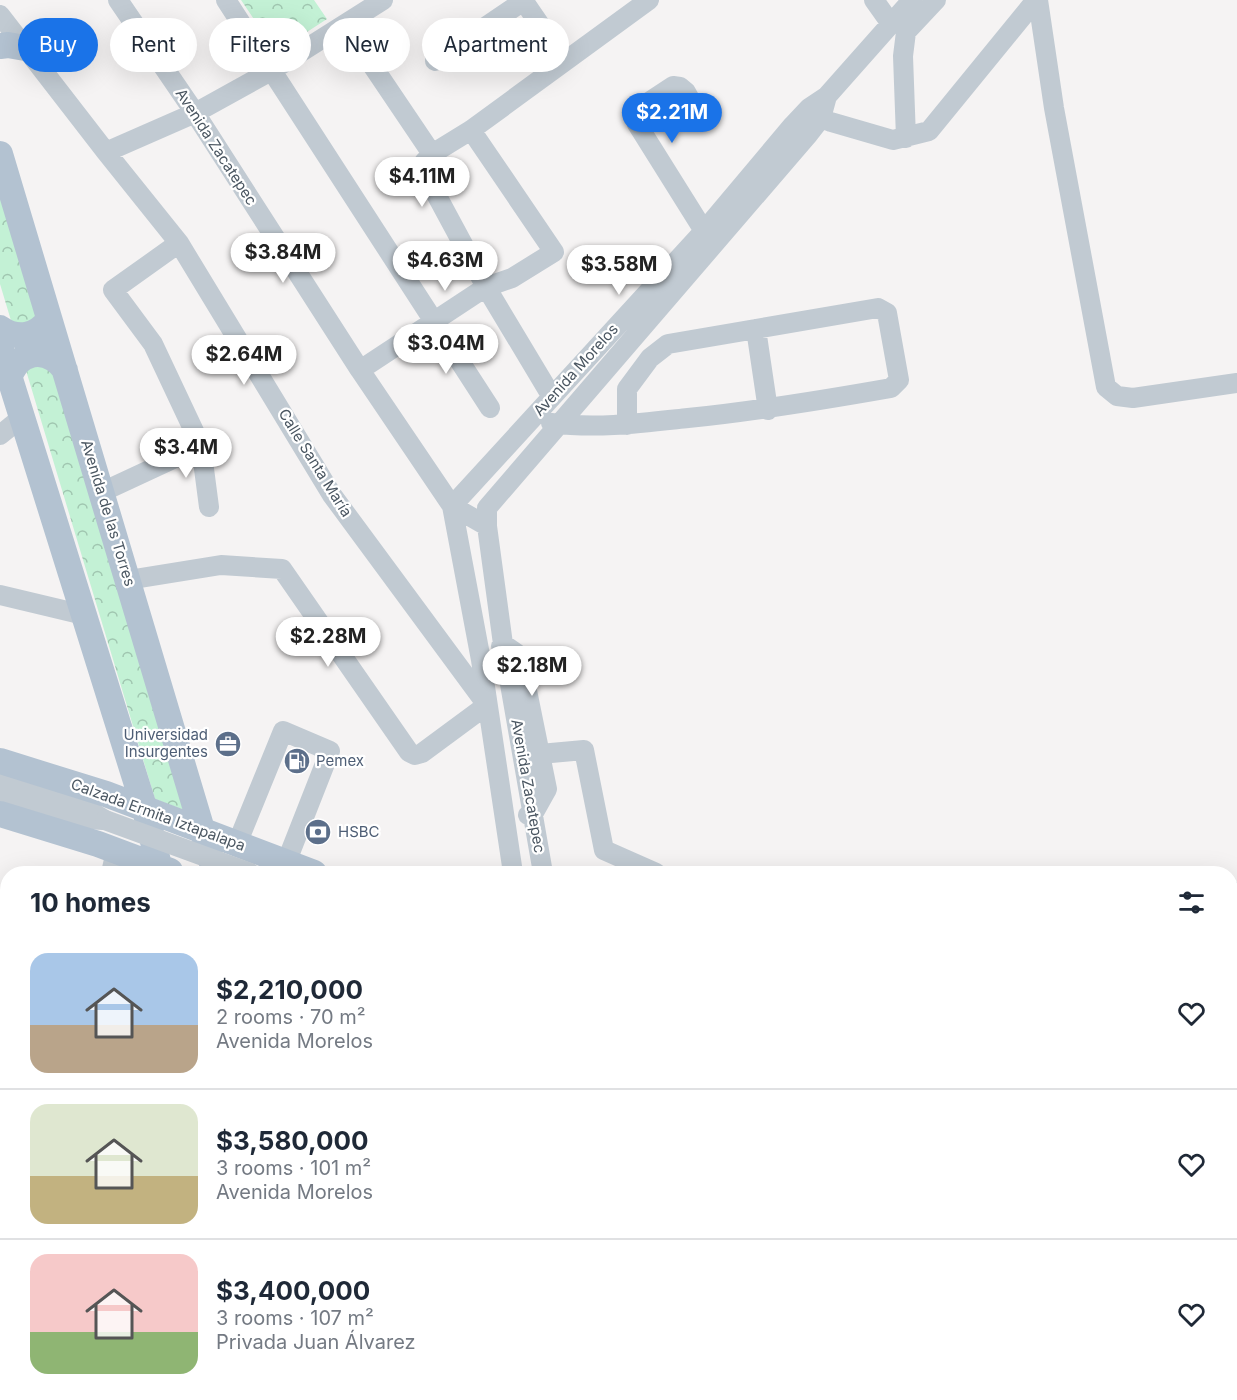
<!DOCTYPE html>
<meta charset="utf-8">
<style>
:root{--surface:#fff;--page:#f6f6f7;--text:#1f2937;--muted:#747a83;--line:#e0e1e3;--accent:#1a73e8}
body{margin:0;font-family:Inter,sans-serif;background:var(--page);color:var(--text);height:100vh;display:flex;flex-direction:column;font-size:22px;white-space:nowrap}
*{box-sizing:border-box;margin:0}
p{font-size:20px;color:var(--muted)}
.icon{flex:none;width:33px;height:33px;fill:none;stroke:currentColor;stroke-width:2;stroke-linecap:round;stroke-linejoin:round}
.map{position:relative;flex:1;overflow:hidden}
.side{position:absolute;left:0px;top:866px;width:1238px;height:536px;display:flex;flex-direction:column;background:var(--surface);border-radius:24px 24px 0 0;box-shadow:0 6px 24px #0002}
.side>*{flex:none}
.banner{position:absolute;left:18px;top:18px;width:600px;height:54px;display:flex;gap:12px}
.price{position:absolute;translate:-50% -51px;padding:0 14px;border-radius:21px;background:#fff;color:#222;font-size:20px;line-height:39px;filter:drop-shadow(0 2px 3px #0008)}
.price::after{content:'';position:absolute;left:50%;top:36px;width:18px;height:14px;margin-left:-9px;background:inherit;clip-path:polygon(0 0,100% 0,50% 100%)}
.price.on{background:var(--accent);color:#fff}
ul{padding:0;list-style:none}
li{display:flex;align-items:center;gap:18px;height:150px;padding:0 30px}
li+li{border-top:2px solid var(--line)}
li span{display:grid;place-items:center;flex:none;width:168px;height:120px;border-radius:18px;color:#555}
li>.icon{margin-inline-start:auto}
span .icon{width:72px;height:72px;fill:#fffc;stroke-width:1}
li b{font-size:26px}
h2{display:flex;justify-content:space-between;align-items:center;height:72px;padding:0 30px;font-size:26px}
.tag{padding:0 21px;border-radius:27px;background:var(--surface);box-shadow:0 6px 24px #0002;font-size:21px;line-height:54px}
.tag.on{background:var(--accent);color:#fff}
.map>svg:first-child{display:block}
.commercial{fill:#fdf9ef}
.education{fill:#e6e4e5}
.park{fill:url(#park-crowns)}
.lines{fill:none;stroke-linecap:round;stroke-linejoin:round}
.minor{stroke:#c1cad2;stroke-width:20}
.major{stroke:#b3c2d1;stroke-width:26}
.minor-bridge{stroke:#c1cad2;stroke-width:20}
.labels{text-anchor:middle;stroke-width:4.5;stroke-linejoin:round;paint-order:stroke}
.street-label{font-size:15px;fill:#4a5661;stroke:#fff}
.service-label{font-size:15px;fill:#4e5e75;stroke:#fff;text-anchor:start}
</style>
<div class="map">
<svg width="1237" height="1400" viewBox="0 0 1237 1400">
<defs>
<pattern id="park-crowns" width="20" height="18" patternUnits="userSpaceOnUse" patternTransform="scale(1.5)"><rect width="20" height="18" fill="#c3f1d5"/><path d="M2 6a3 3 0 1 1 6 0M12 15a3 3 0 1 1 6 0" fill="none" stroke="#a0c6b0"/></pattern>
</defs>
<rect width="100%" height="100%" fill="#f5f3f3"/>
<path class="commercial" d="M402 1394H514L511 1400H407Z"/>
<path class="education" d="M7 917H8L7 1019 0 1018V918Z"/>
<path class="park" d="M241 0H314L327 19 276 52Z
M0 195 189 812 155 799 0 284Z
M339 1394H382L386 1400H343Z"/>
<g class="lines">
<path class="minor" d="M118 0 195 113 360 370 452 506 487 526
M226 0 490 408
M523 0 564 60
M874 0 891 24
M1038 0 1054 108 1106 387 1117 396 1133 398 1237 383
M0 15 106 152 179 243 332 495 487 705 422 753 415 755 409 752 282 569 221 565 128 580
M345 25 432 154 424 162 423 170 486 287 552 397
M435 61 525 0
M811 110 821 118 831 122 893 140 929 131 1036 0
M701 119 686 92 680 87 673 86 638 109 634 116 637 124 704 231
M906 138 903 56 906 32 936 0
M106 152 195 113 271 71 383 0
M432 154 471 130 649 0
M179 243 113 290 153 344 201 446 209 507
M756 329 768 410
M360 370 486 287 512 278 554 252 471 130
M551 423C597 429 642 423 688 418 757 411 823 400 891 388L899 380 887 313 878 308 668 344 650 358 627 389V425
M0 435 21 418
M102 492 201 446
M0 595 84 615
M501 646 503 644 516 653 521 661 547 789 533 814 528 815
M540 754 584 750 604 850 656 873
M0 777 71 799 105 820
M0 796 71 818 103 820
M237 844 283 731 330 751 286 863
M111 873 116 851
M513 873 481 660 452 506 704 231 793 125 809 108 827 96 912 0
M543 873 503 644 487 526V508L807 136 821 118 827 96
M1230 893 1237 892
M1233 1056 1237 1076
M0 1128 5 1122H8
M1230 1151 1237 1155
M1230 1235 1237 1238
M1230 1379 1237 1371
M0 1380 8 1342
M12 1394 17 1400
M135 1394 140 1400
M234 1394 239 1400
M418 1394 424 1400
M559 1394 577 1400
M793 1394 810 1400
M1020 1394 1035 1399
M517 1400 520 1394
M1211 1400 1217 1394"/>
<path class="major" d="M0 46 8 45 25 48
M0 154 215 873
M0 328C17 340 37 337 49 319
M0 347 145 810 161 873
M9 380C16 350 47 345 65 370
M0 761 106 794 314 873
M0 814 98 844 170 871
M1230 1214 1237 1217
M1230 1258 1237 1261
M324 1394 328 1400
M388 1394 392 1400"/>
<path class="minor-bridge" d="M105 820 250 873"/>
</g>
<defs>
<symbol id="office-disc" viewBox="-11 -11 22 22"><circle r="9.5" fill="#5c6f8a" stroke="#fff"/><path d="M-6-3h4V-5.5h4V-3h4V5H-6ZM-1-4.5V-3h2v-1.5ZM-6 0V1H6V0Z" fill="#fff"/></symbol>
<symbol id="fuel-disc" viewBox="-11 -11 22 22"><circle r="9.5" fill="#5c6f8a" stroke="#fff"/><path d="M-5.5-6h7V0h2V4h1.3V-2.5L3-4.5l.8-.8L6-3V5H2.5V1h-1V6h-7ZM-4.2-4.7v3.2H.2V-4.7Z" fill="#fff"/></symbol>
<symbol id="bank-disc" viewBox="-11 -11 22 22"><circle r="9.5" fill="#5c6f8a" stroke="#fff"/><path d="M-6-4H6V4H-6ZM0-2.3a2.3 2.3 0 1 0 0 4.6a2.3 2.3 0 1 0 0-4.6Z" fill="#fff"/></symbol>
</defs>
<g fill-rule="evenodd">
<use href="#office-disc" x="213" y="729" width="30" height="30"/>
<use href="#fuel-disc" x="282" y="746" width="30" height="30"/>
<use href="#bank-disc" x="303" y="817" width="30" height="30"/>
</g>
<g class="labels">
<g class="street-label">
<text transform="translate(216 147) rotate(57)" y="5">Avenida Zacatepec</text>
<text transform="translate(576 370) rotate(-48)" y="5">Avenida Morelos</text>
<text transform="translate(315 463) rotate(58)" y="5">Calle Santa María</text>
<text transform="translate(108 513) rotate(73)" y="5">Avenida de las Torres</text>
<text transform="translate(528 786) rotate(80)" y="5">Avenida Zacatepec</text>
<text transform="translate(158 815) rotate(20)" y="5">Calzada Ermita Iztapalapa</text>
</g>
<g class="service-label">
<text x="208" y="740" text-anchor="end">Universidad<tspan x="208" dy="17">Insurgentes</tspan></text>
<text x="316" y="766">Pemex</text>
<text x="338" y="837">HSBC</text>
</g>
</g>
</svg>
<b class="price on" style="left:672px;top:144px">$2.21M</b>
<b class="price" style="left:422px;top:208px">$4.11M</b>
<b class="price" style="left:283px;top:284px">$3.84M</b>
<b class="price" style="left:445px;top:292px">$4.63M</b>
<b class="price" style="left:619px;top:296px">$3.58M</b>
<b class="price" style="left:446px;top:375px">$3.04M</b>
<b class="price" style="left:244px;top:386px">$2.64M</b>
<b class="price" style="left:186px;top:479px">$3.4M</b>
<b class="price" style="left:328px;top:668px">$2.28M</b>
<b class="price" style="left:532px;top:697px">$2.18M</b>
<div class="banner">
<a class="tag on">Buy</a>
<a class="tag">Rent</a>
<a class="tag">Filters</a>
<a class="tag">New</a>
<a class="tag">Apartment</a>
</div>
<section class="side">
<h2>10 homes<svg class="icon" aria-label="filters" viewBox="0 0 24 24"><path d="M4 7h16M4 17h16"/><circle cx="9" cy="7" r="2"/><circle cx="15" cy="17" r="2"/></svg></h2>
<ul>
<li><span style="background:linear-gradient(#a9c7e8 60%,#b9a48a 0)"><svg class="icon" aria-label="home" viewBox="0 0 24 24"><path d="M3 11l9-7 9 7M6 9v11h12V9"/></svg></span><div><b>$2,210,000</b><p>2 rooms · 70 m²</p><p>Avenida Morelos</p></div><svg class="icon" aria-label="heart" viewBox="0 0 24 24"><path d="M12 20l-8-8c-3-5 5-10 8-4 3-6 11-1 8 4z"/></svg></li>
<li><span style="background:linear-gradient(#dfe7d0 60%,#c2b280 0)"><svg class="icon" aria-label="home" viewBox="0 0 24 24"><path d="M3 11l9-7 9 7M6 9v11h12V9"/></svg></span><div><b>$3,580,000</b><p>3 rooms · 101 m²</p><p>Avenida Morelos</p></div><svg class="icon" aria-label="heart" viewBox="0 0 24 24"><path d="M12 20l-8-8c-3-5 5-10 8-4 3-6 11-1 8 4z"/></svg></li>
<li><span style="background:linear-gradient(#f6c9c9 65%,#8fb573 0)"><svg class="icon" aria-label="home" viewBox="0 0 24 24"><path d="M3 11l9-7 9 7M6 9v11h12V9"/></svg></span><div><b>$3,400,000</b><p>3 rooms · 107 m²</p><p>Privada Juan Álvarez</p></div><svg class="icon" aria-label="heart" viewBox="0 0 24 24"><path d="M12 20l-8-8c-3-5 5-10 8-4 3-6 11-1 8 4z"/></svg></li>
</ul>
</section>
</div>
